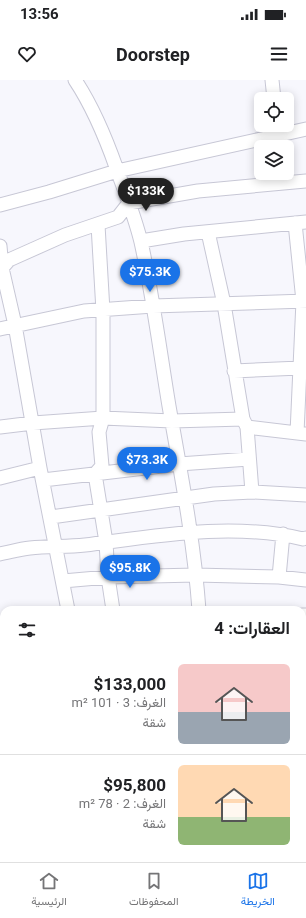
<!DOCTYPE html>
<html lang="ar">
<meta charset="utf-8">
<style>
:root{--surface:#fff;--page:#f2f2f2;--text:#202124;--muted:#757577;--line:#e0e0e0;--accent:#1a73e8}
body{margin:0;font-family:Roboto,Vazirmatn,sans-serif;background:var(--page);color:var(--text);direction:rtl;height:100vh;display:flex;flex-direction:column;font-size:15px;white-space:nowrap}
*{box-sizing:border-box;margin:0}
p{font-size:13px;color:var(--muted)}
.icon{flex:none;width:22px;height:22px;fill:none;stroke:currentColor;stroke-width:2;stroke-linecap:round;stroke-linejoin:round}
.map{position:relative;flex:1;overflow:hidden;direction:ltr}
.side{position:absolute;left:0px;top:526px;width:306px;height:256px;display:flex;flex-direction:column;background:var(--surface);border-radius:12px 12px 0 0;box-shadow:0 2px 10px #0003;direction:rtl}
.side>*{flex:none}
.controls{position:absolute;left:254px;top:12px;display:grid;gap:8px}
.controls a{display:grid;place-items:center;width:40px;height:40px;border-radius:6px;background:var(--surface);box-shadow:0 2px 10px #0003;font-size:20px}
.price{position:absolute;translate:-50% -34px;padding:0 9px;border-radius:14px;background:var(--accent);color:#fff;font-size:13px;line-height:26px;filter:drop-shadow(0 1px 2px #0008)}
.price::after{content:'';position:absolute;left:50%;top:24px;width:12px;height:9px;margin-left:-6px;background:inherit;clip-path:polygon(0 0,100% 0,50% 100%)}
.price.on{background:#222;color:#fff}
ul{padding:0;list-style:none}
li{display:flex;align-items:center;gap:12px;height:100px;padding:0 16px}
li+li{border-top:1px solid var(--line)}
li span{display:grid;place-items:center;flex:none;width:112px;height:80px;border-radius:6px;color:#555}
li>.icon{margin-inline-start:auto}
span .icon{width:48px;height:48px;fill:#fffc;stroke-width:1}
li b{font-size:17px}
h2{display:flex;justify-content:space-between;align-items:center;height:48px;padding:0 16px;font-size:17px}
.status{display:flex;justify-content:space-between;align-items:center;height:28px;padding:0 20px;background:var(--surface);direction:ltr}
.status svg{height:11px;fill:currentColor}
header{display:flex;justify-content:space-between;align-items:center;height:52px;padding:0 16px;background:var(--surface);font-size:18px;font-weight:700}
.dock{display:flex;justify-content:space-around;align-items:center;height:56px;border-top:1px solid var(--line);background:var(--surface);font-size:11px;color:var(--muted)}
.dock a{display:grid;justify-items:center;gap:2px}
.dock .on{color:var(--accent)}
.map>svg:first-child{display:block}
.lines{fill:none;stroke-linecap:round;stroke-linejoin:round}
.minor-casing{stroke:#c7c7d5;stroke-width:15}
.minor{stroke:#fff;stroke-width:13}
</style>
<div class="status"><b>13:56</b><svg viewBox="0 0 49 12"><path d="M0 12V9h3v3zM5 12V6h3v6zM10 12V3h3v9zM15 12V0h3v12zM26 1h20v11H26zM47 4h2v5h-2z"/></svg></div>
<header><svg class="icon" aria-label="menu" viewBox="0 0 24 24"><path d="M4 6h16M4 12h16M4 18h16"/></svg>Doorstep<svg class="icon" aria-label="heart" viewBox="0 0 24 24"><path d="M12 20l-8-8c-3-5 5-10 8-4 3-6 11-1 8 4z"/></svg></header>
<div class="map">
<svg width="306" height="782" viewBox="0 0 306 782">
<rect width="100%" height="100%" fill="#f7f7fd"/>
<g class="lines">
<defs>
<path id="minor" d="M75 0C93 27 105 56 116 87 125 112 135 137 141 162 153 216 160 272 169 326 181 394 194 461 199 530
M272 0 274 19
M0 125 49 112 117 91 306 49
M295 143 303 221 297 353
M98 145 103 231V338L99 352 102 386 95 394 106 462 108 497 113 530
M208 152 224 224 243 339 247 347 252 412
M141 161 184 154 306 142
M0 166 2 188 15 245 40 388 68 530
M0 189 2 188 9 180 65 155 118 137 129 123 198 111 306 101
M0 249 84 231 153 226 306 221
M234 291 300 288
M0 347 33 343 103 338 172 341 243 339
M247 347 306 354
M0 398 40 388
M43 400 179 384 249 379
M51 437 214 414 252 412 306 415
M0 474C10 472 20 469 30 468 48 466 67 467 85 465 156 456 232 442 303 459L306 458
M279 497 283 454
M63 501 108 497 196 495 279 497 306 500
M302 535H306
M0 564 4 563
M302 571 306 565
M0 593 4 610
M302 608H306
M0 656 4 655
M302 668H306
M302 715H306
M0 751 4 750
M44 778 45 782
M103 778V782
M213 778V782"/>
</defs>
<use href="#minor" class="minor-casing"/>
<use href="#minor" class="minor"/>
</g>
</svg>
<div class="controls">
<a><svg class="icon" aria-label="locate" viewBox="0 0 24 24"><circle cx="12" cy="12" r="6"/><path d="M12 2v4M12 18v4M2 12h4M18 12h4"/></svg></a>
<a><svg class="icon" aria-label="layers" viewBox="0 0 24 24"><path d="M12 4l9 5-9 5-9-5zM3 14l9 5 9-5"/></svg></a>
</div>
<b class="price on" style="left:146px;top:132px">$133K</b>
<b class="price" style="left:150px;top:213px">$75.3K</b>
<b class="price" style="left:147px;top:401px">$73.3K</b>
<b class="price" style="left:130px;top:509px">$95.8K</b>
<section class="side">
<h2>العقارات: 4<svg class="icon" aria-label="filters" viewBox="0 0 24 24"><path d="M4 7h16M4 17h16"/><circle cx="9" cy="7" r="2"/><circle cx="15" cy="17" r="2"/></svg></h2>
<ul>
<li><span style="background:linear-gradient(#f6c9c9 60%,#9aa5b1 0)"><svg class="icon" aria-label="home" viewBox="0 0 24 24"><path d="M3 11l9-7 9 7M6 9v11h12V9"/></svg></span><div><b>$133,000</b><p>الغرف: 3 · 101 m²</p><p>شقة</p></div></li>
<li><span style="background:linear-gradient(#ffd9b3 65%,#8fb573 0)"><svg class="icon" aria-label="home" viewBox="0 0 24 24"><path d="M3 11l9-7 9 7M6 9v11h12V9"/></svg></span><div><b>$95,800</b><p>الغرف: 2 · 78 m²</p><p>شقة</p></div></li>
</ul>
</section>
</div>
<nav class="dock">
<a class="on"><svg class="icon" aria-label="map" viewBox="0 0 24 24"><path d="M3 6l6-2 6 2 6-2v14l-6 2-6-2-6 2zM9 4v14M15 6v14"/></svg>الخريطة</a>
<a><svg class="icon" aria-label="saved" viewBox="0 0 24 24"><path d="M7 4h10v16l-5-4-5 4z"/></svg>المحفوظات</a>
<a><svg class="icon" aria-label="home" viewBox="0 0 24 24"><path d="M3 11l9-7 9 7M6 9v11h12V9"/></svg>الرئيسية</a>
</nav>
